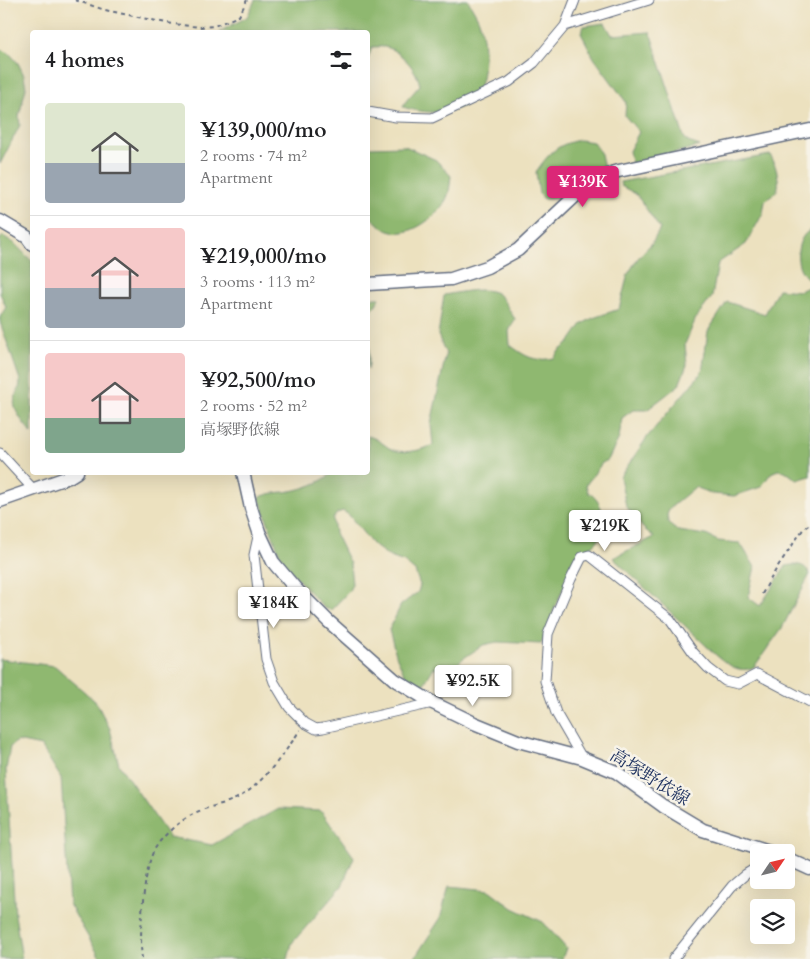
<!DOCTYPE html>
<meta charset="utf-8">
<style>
:root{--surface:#fff;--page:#f6f6f6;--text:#202124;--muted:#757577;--line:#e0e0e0;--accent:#db2777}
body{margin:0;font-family:Cardo,"Noto Serif JP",serif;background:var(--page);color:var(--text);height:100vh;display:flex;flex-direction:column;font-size:19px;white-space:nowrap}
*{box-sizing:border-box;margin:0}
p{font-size:16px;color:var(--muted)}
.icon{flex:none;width:28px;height:28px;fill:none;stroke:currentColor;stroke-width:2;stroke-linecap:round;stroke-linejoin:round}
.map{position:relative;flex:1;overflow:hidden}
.panel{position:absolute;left:30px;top:30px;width:340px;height:445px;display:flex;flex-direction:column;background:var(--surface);border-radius:5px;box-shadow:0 5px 20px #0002}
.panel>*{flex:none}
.needle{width:32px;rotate:55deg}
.buttons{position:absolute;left:750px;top:844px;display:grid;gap:10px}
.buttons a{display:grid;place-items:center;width:45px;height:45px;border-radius:5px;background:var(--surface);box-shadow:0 5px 20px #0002;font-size:25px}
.price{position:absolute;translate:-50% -42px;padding:0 11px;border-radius:5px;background:#fff;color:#222;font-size:16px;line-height:32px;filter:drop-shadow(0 1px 2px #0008)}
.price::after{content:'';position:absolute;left:50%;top:30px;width:15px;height:11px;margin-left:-8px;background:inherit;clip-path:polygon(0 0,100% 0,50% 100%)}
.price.current{background:var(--accent);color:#fff}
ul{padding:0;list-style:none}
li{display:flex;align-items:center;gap:15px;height:125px;padding:0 15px}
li+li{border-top:1px solid var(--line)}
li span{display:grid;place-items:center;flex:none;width:140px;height:100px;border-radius:5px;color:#555}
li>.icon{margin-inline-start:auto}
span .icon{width:60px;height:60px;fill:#fffc;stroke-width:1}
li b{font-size:21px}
h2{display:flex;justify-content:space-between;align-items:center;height:60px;padding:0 15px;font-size:21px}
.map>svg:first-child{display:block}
.forest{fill:#8fb86f;stroke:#557466}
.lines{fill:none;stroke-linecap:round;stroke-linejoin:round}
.street-casing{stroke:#646d80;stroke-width:11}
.secondary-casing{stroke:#646d80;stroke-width:15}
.path{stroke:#646d80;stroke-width:2;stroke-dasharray:4 4;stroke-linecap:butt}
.street{stroke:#fff;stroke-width:9}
.secondary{stroke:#fff;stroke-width:12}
.labels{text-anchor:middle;stroke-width:5;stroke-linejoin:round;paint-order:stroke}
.street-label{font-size:18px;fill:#1b2f5e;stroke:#f7f3e8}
</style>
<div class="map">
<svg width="810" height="959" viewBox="0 0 810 959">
<rect width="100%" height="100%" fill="#f7f3e8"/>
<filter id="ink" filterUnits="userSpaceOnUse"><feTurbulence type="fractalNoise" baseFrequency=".02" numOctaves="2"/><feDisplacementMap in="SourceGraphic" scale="10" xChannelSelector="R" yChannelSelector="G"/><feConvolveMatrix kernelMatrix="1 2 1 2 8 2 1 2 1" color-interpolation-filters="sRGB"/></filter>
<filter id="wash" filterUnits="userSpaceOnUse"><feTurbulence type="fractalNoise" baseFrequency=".0096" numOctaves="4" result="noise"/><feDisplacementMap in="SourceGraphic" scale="20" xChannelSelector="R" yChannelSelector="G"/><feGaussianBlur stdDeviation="1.12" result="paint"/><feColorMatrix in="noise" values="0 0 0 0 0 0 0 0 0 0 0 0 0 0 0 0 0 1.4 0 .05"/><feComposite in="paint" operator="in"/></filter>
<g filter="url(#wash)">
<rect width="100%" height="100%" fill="#ece1bf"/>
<path class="forest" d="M255 0H468C472 8 478 16 480 24 486 42 487 89 470 102 452 115 424 114 403 107L406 101 420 85C417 70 403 54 389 48 384 46 378 47 372 47L368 59V32H219L247 17Z
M605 23 612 35 650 32 684 137 688 142 700 146 632 165 629 151 639 132 625 116 626 102 594 58 581 33 584 26Z
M0 49 9 53 18 63 24 75 26 88 19 116 20 125 0 164Z
M580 140 593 142 601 154 604 169 585 177 558 198 544 199 539 194 536 172C549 153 557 144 580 140Z
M405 146 436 160 451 176C450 182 450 189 448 195 442 214 410 239 389 231 382 228 374 220 368 215V147Z
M770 155C775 161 781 183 777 190 775 195 769 197 765 201L763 213 746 244 718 263 712 297 696 318 685 344 687 365 679 385 647 410H633L622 418 619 438 608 460 602 463 586 485 588 492C603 501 609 525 598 540 595 545 588 548 584 553 577 561 570 573 566 583 556 602 549 624 541 644L497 642 483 645 461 660 452 670 446 673 434 667 421 689 406 677 397 658 389 630 401 605 418 592 420 585 415 571 404 562 390 557 372 544 349 515 343 511 337 513 333 519 335 533 350 564 352 584 349 591 331 610 324 608 283 563 259 498C268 492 280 493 291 491 303 489 323 482 332 473L368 472V436C376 438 382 443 389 448 402 455 420 451 433 445L431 424 446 354 438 335 444 295C458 293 488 285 499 295 505 301 510 312 515 319L509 331 510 345C526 357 534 362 554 358L559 351 569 343 582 324 593 318 619 309 628 274 638 258 652 243 660 229 636 194 621 186 620 182Z
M810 230V282C807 278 802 273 800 268 795 256 798 237 810 230Z
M3 236 14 243 32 261V434C26 425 11 410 15 399 17 392 20 389 20 380L0 322V317L6 307 0 293V239Z
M810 286V476L797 480 785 471 778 470 771 473 761 487 734 496 713 494 695 487 669 509 667 515 668 522 672 527 678 531 706 535 718 541 740 543 755 567 748 597 760 606 786 566C797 564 804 563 810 574L782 628 754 667C739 674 729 665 717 656L613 558 654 537 643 528 626 506 620 477 648 436 702 372 708 331 727 302 765 314 778 289 800 291Z
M368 298H380L369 315V364L368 370Z
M0 659 55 666 96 702 110 729 119 765 169 837 212 845 278 809 321 811 354 857 342 886 292 943 288 959H101L69 904 61 778 41 746 17 741 10 747 6 770 15 915 22 959H0Z
M449 886 489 890 513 908 543 922 566 948 562 959H414L440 919Z"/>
</g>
<g filter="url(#ink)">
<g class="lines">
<defs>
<path id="street" d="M565 26 649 0
M368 112 396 117 432 118 509 82 534 63 565 26 575 0
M0 453 34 490
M259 532 254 555 266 659 274 682 289 707 305 723 316 729 323 728 433 703
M582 758 556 713 545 681 548 634 571 579 582 557 589 555 670 619 693 652 708 668 725 681 738 684 757 674 810 702
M673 959 732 886 746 874 759 866"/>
<path id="secondary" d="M0 221 27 237 32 244
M368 284 451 279 487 267 518 250 586 186 614 172 810 130
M243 472 251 508 259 532 273 562 295 588 328 621 395 680 433 703 474 723 518 741 582 758 616 772 663 806 703 830 772 852
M0 501 69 477 77 472
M786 858 810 869"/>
</defs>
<use href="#street" class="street-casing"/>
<use href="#secondary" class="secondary-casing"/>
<path class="path" d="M75 0 105 10 166 23 199 27 214 26 239 16 247 0
M762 594 778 566 804 528 810 524
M142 959C139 936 143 865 156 847 164 834 180 821 193 814 207 806 225 805 239 797 261 786 287 750 300 730"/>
<use href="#street" class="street"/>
<use href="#secondary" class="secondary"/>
</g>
</g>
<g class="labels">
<g class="street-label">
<text transform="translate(650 777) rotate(32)" y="6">高塚野依線</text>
</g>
</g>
</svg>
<div class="buttons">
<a><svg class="needle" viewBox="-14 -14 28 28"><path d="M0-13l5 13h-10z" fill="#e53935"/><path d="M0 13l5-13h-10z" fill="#757577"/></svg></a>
<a><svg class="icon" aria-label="layers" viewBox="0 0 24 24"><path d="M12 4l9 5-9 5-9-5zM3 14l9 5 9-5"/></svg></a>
</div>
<b class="price current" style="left:583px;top:208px">¥139K</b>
<b class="price" style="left:605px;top:552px">¥219K</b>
<b class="price" style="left:274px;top:629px">¥184K</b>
<b class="price" style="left:473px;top:707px">¥92.5K</b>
<section class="panel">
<h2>4 homes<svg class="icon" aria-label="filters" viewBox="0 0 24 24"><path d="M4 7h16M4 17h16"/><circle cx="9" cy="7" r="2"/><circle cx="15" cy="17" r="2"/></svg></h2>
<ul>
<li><span style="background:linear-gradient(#dfe7d0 60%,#9aa5b1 0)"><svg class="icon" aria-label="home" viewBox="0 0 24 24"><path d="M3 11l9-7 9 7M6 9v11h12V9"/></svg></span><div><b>¥139,000/mo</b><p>2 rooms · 74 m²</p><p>Apartment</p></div></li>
<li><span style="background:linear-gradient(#f6c9c9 60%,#9aa5b1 0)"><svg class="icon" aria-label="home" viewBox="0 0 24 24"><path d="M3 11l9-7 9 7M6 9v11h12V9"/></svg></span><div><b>¥219,000/mo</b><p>3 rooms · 113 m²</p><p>Apartment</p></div></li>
<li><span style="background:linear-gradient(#f6c9c9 65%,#7fa58c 0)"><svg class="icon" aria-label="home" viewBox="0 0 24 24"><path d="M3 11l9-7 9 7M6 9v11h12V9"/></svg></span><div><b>¥92,500/mo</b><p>2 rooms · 52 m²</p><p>高塚野依線</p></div></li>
</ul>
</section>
</div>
